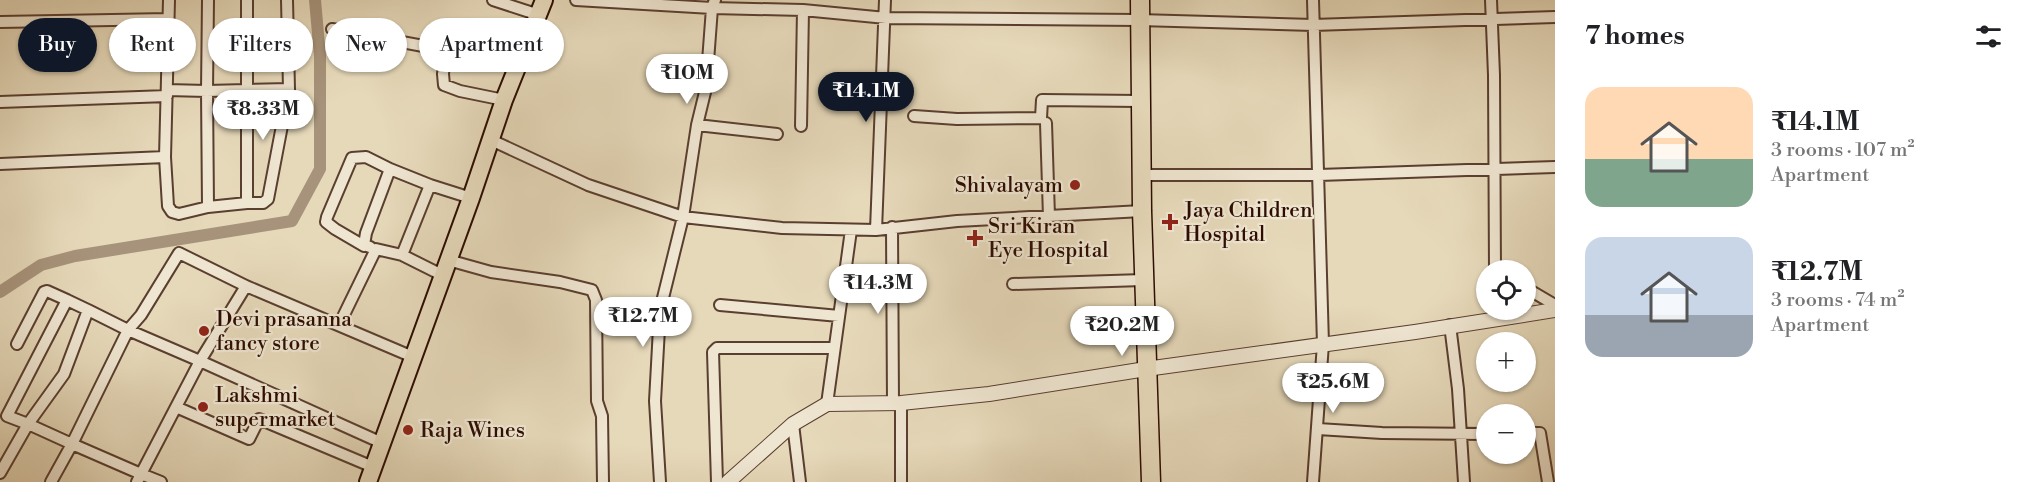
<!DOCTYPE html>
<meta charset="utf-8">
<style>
:root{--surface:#fff;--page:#f6f6f6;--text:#202124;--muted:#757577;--accent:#111827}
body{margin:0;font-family:"Libre Bodoni",serif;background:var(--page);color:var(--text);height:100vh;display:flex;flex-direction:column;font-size:22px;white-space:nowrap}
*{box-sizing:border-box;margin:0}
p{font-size:20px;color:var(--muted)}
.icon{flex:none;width:33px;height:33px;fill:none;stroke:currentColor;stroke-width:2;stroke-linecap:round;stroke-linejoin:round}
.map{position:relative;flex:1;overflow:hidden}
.sheet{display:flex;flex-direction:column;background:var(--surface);width:480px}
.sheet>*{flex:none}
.banner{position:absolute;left:18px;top:18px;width:570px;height:54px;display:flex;gap:12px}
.controls{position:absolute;left:1476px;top:260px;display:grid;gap:12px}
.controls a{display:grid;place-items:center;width:60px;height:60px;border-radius:50%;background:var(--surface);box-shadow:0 2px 4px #0004;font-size:30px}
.price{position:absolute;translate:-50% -51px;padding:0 14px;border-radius:21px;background:#fff;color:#222;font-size:20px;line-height:39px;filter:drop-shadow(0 2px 3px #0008)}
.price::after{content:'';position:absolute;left:50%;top:36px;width:18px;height:14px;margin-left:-9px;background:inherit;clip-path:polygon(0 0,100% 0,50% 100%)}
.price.active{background:var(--accent);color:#fff}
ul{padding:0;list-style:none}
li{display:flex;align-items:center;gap:18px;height:150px;padding:0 30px}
li span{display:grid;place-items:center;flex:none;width:168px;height:120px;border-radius:18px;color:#555}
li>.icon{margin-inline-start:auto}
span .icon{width:72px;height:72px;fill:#fffc;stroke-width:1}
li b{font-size:26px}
h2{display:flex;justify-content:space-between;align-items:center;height:72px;padding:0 30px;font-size:26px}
.pill{padding:0 21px;border-radius:27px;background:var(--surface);box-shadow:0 2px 4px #0004;font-size:21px;line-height:54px}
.pill.active{background:var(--accent);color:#fff}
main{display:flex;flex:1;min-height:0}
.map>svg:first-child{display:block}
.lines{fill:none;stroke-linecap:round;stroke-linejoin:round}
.canal{stroke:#a7937b;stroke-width:12}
.minor-casing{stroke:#5a3e2f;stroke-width:14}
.tertiary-casing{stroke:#5a3e2f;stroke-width:16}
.primary-casing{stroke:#2c0b01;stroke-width:20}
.trunk-casing{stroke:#2c0b01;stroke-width:21}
.minor{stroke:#efe6d2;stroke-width:10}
.tertiary{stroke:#efe6d2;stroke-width:14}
.primary{stroke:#e6d9ba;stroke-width:16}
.trunk{stroke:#e6d9ba;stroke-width:18}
.poi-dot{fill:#8f2418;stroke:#efe6d2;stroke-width:2}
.labels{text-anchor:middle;stroke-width:4.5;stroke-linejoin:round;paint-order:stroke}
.poi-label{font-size:21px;fill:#2c0b01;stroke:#efe6d2;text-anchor:start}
</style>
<main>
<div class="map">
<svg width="1555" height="482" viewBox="0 0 1555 482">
<rect width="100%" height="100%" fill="#e6d9ba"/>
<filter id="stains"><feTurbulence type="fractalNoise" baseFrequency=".00333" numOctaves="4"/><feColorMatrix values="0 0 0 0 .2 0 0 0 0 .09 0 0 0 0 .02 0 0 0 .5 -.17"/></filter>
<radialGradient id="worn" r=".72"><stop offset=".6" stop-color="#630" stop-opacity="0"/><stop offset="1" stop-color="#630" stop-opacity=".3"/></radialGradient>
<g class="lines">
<path class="canal" d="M0 292 41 265 75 256 292 221 320 169V56L315 0"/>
<defs>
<path id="minor" d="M247 0V203L208 207 207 91 289 89 287 0
M493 0 539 15
M576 0 712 8 803 10 886 18 1139 20 1313 25 1555 17
M1491 0 1494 75 1495 270
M0 22 168 19
M332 29 434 48 445 55 443 74 444 85 460 91 504 100
M167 90 207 91 208 0
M0 102 167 96
M914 116 957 119 1041 118 1042 100 1140 101
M1046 123 1049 217
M697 125 777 134
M801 126 803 10
M491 140 588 185 683 217 782 228 876 230 957 221 1142 211
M165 157 168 206 172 212 179 214 208 207
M0 164 165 157 169 0
M1142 175H1319L1555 167
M247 203H263L268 199 289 89
M892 227 893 403
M876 230 885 0
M364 246 335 229 326 222 327 217 352 158 366 157 390 169
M370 247 364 245 366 233 390 169 430 185
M402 255 430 185 471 198
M448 260 491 272 560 282 592 290 596 300 597 401 602 416 603 482
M1013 284 1143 280
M1526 288 1555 305
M720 305 839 316
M339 325 376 249 402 255 442 275
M1450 325 1458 389 1464 482
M17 344 44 292 47 291 67 300
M901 403V482
M827 404 851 230
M176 407 249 439 259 419 373 467
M793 424 800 482
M1318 429 1382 433 1486 434
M1526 433H1540L1548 482
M0 473 28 424 7 416 67 300 88 310
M51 482 72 444 28 424 64 374 88 310 128 330 141 315 179 253 246 286
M137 482 141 474 72 444 128 330 200 361 246 286 413 357
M161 482 141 474 200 361 382 443
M660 482 655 401 660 310 683 217 697 125 706 88 712 8 715 0
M717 482 713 352 717 348H834
M1313 482 1323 344 1313 0"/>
<path id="tertiary" d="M728 482 793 424 827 404 901 403 989 394 1146 369 1415 332 1555 310"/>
<path id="primary" d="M368 482 471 198 504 100 544 0"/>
<path id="trunk" d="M1140 0 1142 211 1151 482"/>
</defs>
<use href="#minor" class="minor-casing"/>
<use href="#tertiary" class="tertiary-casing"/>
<use href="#primary" class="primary-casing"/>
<use href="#trunk" class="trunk-casing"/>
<use href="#minor" class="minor"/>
<use href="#tertiary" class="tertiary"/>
<use href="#primary" class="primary"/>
<use href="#trunk" class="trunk"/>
</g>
<g class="poi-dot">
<circle cx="1075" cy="185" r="6"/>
<path d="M1167 213h6v6h6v6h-6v6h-6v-6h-6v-6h6z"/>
<path d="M972 229h6v6h6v6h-6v6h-6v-6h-6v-6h6z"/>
<circle cx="204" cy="331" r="6"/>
<circle cx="203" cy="407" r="6"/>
<circle cx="408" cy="430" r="6"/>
</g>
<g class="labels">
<g class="poi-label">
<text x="1063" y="192" text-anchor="end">Shivalayam</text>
<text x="1184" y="217">Jaya Children<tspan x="1184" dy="24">Hospital</tspan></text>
<text x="988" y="233">Sri Kiran<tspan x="988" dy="24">Eye Hospital</tspan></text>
<text x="216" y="326">Devi prasanna<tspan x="216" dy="24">fancy store</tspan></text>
<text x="215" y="402">Lakshmi<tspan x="215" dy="24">supermarket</tspan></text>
<text x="420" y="437">Raja Wines</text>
</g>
</g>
<rect width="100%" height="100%" filter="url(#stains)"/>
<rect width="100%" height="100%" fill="url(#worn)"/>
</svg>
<div class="controls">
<a><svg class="icon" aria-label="locate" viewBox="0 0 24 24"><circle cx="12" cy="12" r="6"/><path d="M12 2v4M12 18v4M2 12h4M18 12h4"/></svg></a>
<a>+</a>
<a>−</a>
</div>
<b class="price" style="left:687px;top:105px">₹10M</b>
<b class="price active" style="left:866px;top:123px">₹14.1M</b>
<b class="price" style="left:263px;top:141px">₹8.33M</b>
<b class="price" style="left:878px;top:315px">₹14.3M</b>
<b class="price" style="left:643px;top:348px">₹12.7M</b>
<b class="price" style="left:1122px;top:357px">₹20.2M</b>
<b class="price" style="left:1333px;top:414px">₹25.6M</b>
<div class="banner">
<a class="pill active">Buy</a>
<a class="pill">Rent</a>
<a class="pill">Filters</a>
<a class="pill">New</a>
<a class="pill">Apartment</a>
</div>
</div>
<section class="sheet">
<h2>7 homes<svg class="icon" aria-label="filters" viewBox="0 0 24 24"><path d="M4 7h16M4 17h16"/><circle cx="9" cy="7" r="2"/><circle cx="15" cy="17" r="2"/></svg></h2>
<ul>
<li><span style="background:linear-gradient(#ffd9b3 60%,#7fa58c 0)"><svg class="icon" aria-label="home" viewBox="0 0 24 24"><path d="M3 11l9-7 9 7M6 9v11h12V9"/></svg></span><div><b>₹14.1M</b><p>3 rooms · 107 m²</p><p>Apartment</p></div></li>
<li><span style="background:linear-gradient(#c9d6e8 65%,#9aa5b1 0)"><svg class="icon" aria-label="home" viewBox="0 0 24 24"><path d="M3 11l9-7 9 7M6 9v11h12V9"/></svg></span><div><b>₹12.7M</b><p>3 rooms · 74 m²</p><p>Apartment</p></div></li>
</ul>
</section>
</main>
